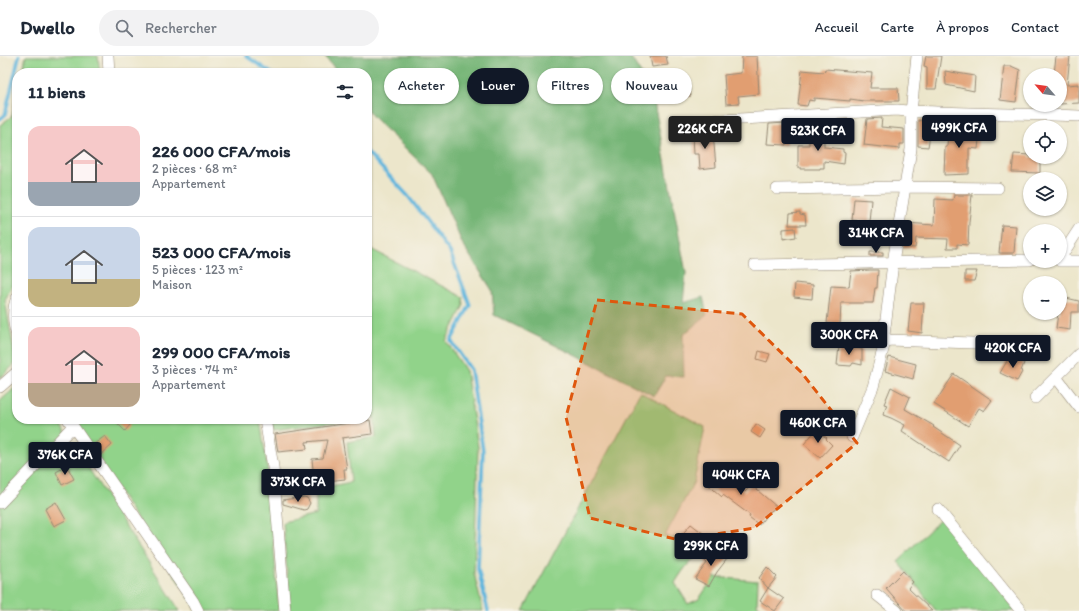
<!DOCTYPE html>
<html lang="fr">
<meta charset="utf-8">
<style>
:root{--surface:#fff;--page:#f2f2f3;--text:#1f2937;--muted:#747a83;--line:#e0e1e3;--accent:#111827}
body{margin:0;font-family:Itim,sans-serif;background:var(--page);color:var(--text);height:100vh;display:flex;flex-direction:column;font-size:15px;white-space:nowrap}
*{box-sizing:border-box;margin:0}
p{font-size:13px;color:var(--muted)}
.icon{flex:none;width:22px;height:22px;fill:none;stroke:currentColor;stroke-width:2;stroke-linecap:round;stroke-linejoin:round}
.map{position:relative;flex:1;overflow:hidden}
.side{position:absolute;left:12px;top:12px;width:360px;height:356px;display:flex;flex-direction:column;background:var(--surface);border-radius:16px;box-shadow:0 1px 3px #0004}
.side>*{flex:none}
.guide{position:absolute;left:384px;top:12px;width:380px;height:36px;display:flex;gap:8px}
.needle{width:26px;rotate:298deg}
.fabs{position:absolute;left:1023px;top:12px;display:grid;gap:8px}
.fabs a{display:grid;place-items:center;width:44px;height:44px;border-radius:50%;background:var(--surface);box-shadow:0 1px 3px #0004;font-size:20px}
.price{position:absolute;translate:-50% -34px;padding:0 9px;border-radius:4px;background:var(--accent);color:#fff;font-size:13px;line-height:26px;filter:drop-shadow(0 1px 2px #0008)}
.price::after{content:'';position:absolute;left:50%;top:24px;width:12px;height:9px;margin-left:-6px;background:inherit;clip-path:polygon(0 0,100% 0,50% 100%)}
.price.current{background:#222;color:#fff}
ul{padding:0;list-style:none}
li{display:flex;align-items:center;gap:12px;height:100px;padding:0 16px}
li+li{border-top:1px solid var(--line)}
li span{display:grid;place-items:center;flex:none;width:112px;height:80px;border-radius:12px;color:#555}
li>.icon{margin-inline-start:auto}
span .icon{width:48px;height:48px;fill:#fffc;stroke-width:1}
li b{font-size:17px}
h2{display:flex;justify-content:space-between;align-items:center;height:48px;padding:0 16px;font-size:17px}
.pill{padding:0 14px;border-radius:18px;background:var(--surface);box-shadow:0 1px 3px #0004;font-size:14px;line-height:36px}
.pill.current{background:var(--accent);color:#fff}
header{display:flex;align-items:center;gap:24px;box-sizing:border-box;height:56px;padding:0 20px;background:var(--surface);border-bottom:1px solid var(--line)}
header strong{font-size:19px}
nav{display:flex;gap:22px;margin-inline-start:auto;font-size:14px}
.search{width:280px;height:36px;background:var(--page);display:flex;align-items:center;gap:10px;box-sizing:border-box;padding:0 14px;border-radius:22px;color:var(--muted);font-size:15px}
.map>svg:first-child{display:block}
.green{fill:#91d38a;stroke:#667e54}
.forest{fill:#74b576;stroke:#58704a}
.lines{fill:none;stroke-linecap:round;stroke-linejoin:round}
.stream{stroke:#61b6dd;stroke-width:3.5}
.building{fill:#e19e71}
.street-casing{stroke:#948874;stroke-width:12}
.street{stroke:#fff;stroke-width:11}
.marked{fill:#df570d;fill-opacity:0.2;stroke:#df570d;stroke-width:3;stroke-dasharray:8 5;stroke-linejoin:round}
</style>
<header>
<strong>Dwello</strong>
<div class="search"><svg class="icon" aria-label="search" viewBox="0 0 24 24"><circle cx="10" cy="10" r="6"/><path d="M15 15l6 6"/></svg>Rechercher</div>
<nav><a>Accueil</a><a>Carte</a><a>À propos</a><a>Contact</a></nav>
</header>
<div class="map">
<svg width="1079" height="555" viewBox="0 0 1079 555">
<rect width="100%" height="100%" fill="#f7f3e8"/>
<filter id="ink" filterUnits="userSpaceOnUse"><feTurbulence type="fractalNoise" baseFrequency=".025" numOctaves="2"/><feDisplacementMap in="SourceGraphic" scale="8" xChannelSelector="R" yChannelSelector="G"/><feConvolveMatrix kernelMatrix="1 2 1 2 8 2 1 2 1" color-interpolation-filters="sRGB"/></filter>
<filter id="wash" filterUnits="userSpaceOnUse"><feTurbulence type="fractalNoise" baseFrequency=".012" numOctaves="4" result="noise"/><feDisplacementMap in="SourceGraphic" scale="16" xChannelSelector="R" yChannelSelector="G"/><feGaussianBlur stdDeviation="0.9" result="paint"/><feColorMatrix in="noise" values="0 0 0 0 0 0 0 0 0 0 0 0 0 0 0 0 0 1.4 0 .05"/><feComposite in="paint" operator="in"/></filter>
<g filter="url(#wash)">
<rect width="100%" height="100%" fill="#ece6cb"/>
<path class="green" d="M26 0H98L100 17H22Z
M17 38V219L5 244 16 307 0 322V69L12 60Z
M367 191 463 241 464 249 446 285 466 315 478 391 474 517 483 555H290L283 466 316 458V433L351 426 347 386 376 381 374 361 367 362Z
M17 330V363H57L180 555H0V345Z
M640 336 705 371 694 426 665 480 678 483 690 492 696 486 706 493C693 501 683 513 675 527L688 548 699 543 714 521 758 525 757 549 765 555H523Z
M71 363H260L268 417 279 555H198Z
M271 363H359L273 374Z
M944 460 1016 555H936L898 505Z"/>
<path class="forest" d="M325 0H630L652 35 686 217 683 247 703 241 707 259 683 279 684 321 666 320 654 340 573 298 494 259 492 234 463 189 432 118 373 61 367 53V17H338Z"/>
<g class="lines">
<path class="stream" d="M246 0 271 17
M0 63 5 59 19 0
M367 96 408 140 450 196 470 249 451 285 471 314 483 395 478 513 488 555"/>
</g>
<g id="blocks">
<path class="building" d="M650 0H666L668 9 652 11Z
M742 0H757L759 38 738 40 739 47 726 48 724 19 741 17Z
M926 0H941L936 33H927V11L924 10Z
M1056 0H1070L1067 29 1079 28V47L1060 48V18H1054Z
M1004 10H1011L1020 14 1016 46 1000 44Z
M825 13 872 17 870 32H898L899 45H864L850 43V45L814 42V45L809 44 807 50 798 49 802 14 824 16Z
M945 15 975 20 974 35 946 29Z
M688 23 691 40 680 41 677 24Z
M882 62 881 71 904 73V88H900V93L864 89 867 63Z
M949 63 959 64 960 74H980L978 93 969 92V118L944 119 945 91H947L948 75H950Z
M918 64 932 66 928 91 918 90Z
M787 67 786 89 767 88 769 68Z
M809 72H824V91L843 93V96L845 97 844 108 824 105V112H820V113H800V111H798V89H809Z
M713 77 716 111 700 113 699 98H694L693 79Z
M1014 98 1030 99V101H1040V117L1012 116Z
M954 139H972L969 166 968 189 957 188V192H947L948 183 916 182 915 192 903 191 906 167 934 169 935 143 953 144Z
M854 143 871 144 869 166 852 164Z
M800 156V158L805 159 806 169H789L790 157Z
M1002 169 1016 170 1014 197H999Z
M795 172 796 181 783 183V173Z
M870 196H883V200H870Z
M870 214H878L877 232H875L873 247H841L840 269 827 267 831 230 849 231 851 215Z
M965 215H977L974 225H965Z
M795 227 813 229 812 243 794 241Z
M1066 242 1079 245V256H1071L1070 274 1056 272 1058 257H1060V243Z
M911 247H924L922 277 908 275Z
M839 290 862 293V309L853 307 851 310 837 309Z
M759 295 770 298 767 306 757 303Z
M1010 300 1024 307 1021 315 1022 316 1017 325 1000 317Z
M889 301 916 308 913 323 885 315Z
M954 318 992 344 984 355 979 352 968 370 934 348Z
M891 331 910 341 905 353 934 370 933 371 960 389 949 406 902 375 905 369 891 362 883 359 887 349 884 348Z
M113 363H125L130 369 125 375Z
M370 364 372 378 342 382 347 413H344L345 423 327 425V421L314 423 312 403 323 402 327 384 306 386 307 393 278 396 275 378Z
M756 368 765 374 760 382 751 376Z
M816 374 827 382 826 383 832 389 820 402 804 388Z
M105 380 112 389 101 399 94 388Z
M67 410 74 423 62 429 56 416Z
M716 411 745 436 751 429 777 451 768 457 759 469 749 461 750 459 723 439 722 441 704 425Z
M304 441 307 442 310 447 307 453 304 454 283 448V444Z
M56 446 66 464 54 470 45 453Z
M691 468 704 478 690 493 678 483Z
M714 492 727 503 717 516 709 530 695 523 707 507 703 503Z
M767 511 777 521 768 532 759 522Z
M903 515 913 526 908 532 932 555H906L886 532Z
M768 532 784 543 775 555 760 545Z"/>
</g>
</g>
<g filter="url(#ink)">
<use href="#blocks" fill-opacity="0" stroke="#948874" stroke-width="1"/>
<g class="lines">
<defs>
<path id="street" d="M108 0 109 17
M706 65 897 54C911 56 925 55 940 56 986 58 1033 58 1079 60
M777 133 905 131 998 132
M1060 202 1079 173
M1060 205H1079
M755 209 1030 204
M17 242C12 252 13 268 17 279
M886 282 888 284 1001 288
M1056 321 1079 351
M0 331 17 316
M1035 342 1079 298
M68 363 193 545 198 555
M265 363 273 411 285 555
M852 381 873 331 886 282 884 279 893 207 911 93V56L917 0
M0 447 73 370
M938 453 1021 555
M877 539 897 555"/>
</defs>
<use href="#street" class="street-casing"/>
<use href="#street" class="street"/>
</g>
</g>
<path class="marked" d="M597 244 742 258 801 316 857 387 754 472 679 484 590 462 566 361Z"/>
</svg>
<div class="fabs">
<a><svg class="needle" viewBox="-14 -14 28 28"><path d="M0-13l5 13h-10z" fill="#e53935"/><path d="M0 13l5-13h-10z" fill="#747a83"/></svg></a>
<a><svg class="icon" aria-label="locate" viewBox="0 0 24 24"><circle cx="12" cy="12" r="6"/><path d="M12 2v4M12 18v4M2 12h4M18 12h4"/></svg></a>
<a><svg class="icon" aria-label="layers" viewBox="0 0 24 24"><path d="M12 4l9 5-9 5-9-5zM3 14l9 5 9-5"/></svg></a>
<a>+</a>
<a>−</a>
</div>
<b class="price" style="left:959px;top:93px">499K CFA</b>
<b class="price current" style="left:705px;top:94px">226K CFA</b>
<b class="price" style="left:818px;top:96px">523K CFA</b>
<b class="price" style="left:876px;top:198px">314K CFA</b>
<b class="price" style="left:849px;top:300px">300K CFA</b>
<b class="price" style="left:1013px;top:313px">420K CFA</b>
<b class="price" style="left:818px;top:388px">460K CFA</b>
<b class="price" style="left:65px;top:420px">376K CFA</b>
<b class="price" style="left:741px;top:440px">404K CFA</b>
<b class="price" style="left:298px;top:447px">373K CFA</b>
<b class="price" style="left:711px;top:511px">299K CFA</b>
<div class="guide">
<a class="pill">Acheter</a>
<a class="pill current">Louer</a>
<a class="pill">Filtres</a>
<a class="pill">Nouveau</a>
</div>
<section class="side">
<h2>11 biens<svg class="icon" aria-label="filters" viewBox="0 0 24 24"><path d="M4 7h16M4 17h16"/><circle cx="9" cy="7" r="2"/><circle cx="15" cy="17" r="2"/></svg></h2>
<ul>
<li><span style="background:linear-gradient(#f6c9c9 70%,#9aa5b1 0)"><svg class="icon" aria-label="home" viewBox="0 0 24 24"><path d="M3 11l9-7 9 7M6 9v11h12V9"/></svg></span><div><b>226 000 CFA/mois</b><p>2 pièces · 68 m²</p><p>Appartement</p></div></li>
<li><span style="background:linear-gradient(#c9d6e8 65%,#c2b280 0)"><svg class="icon" aria-label="home" viewBox="0 0 24 24"><path d="M3 11l9-7 9 7M6 9v11h12V9"/></svg></span><div><b>523 000 CFA/mois</b><p>5 pièces · 123 m²</p><p>Maison</p></div></li>
<li><span style="background:linear-gradient(#f6c9c9 70%,#b9a48a 0)"><svg class="icon" aria-label="home" viewBox="0 0 24 24"><path d="M3 11l9-7 9 7M6 9v11h12V9"/></svg></span><div><b>299 000 CFA/mois</b><p>3 pièces · 74 m²</p><p>Appartement</p></div></li>
</ul>
</section>
</div>
